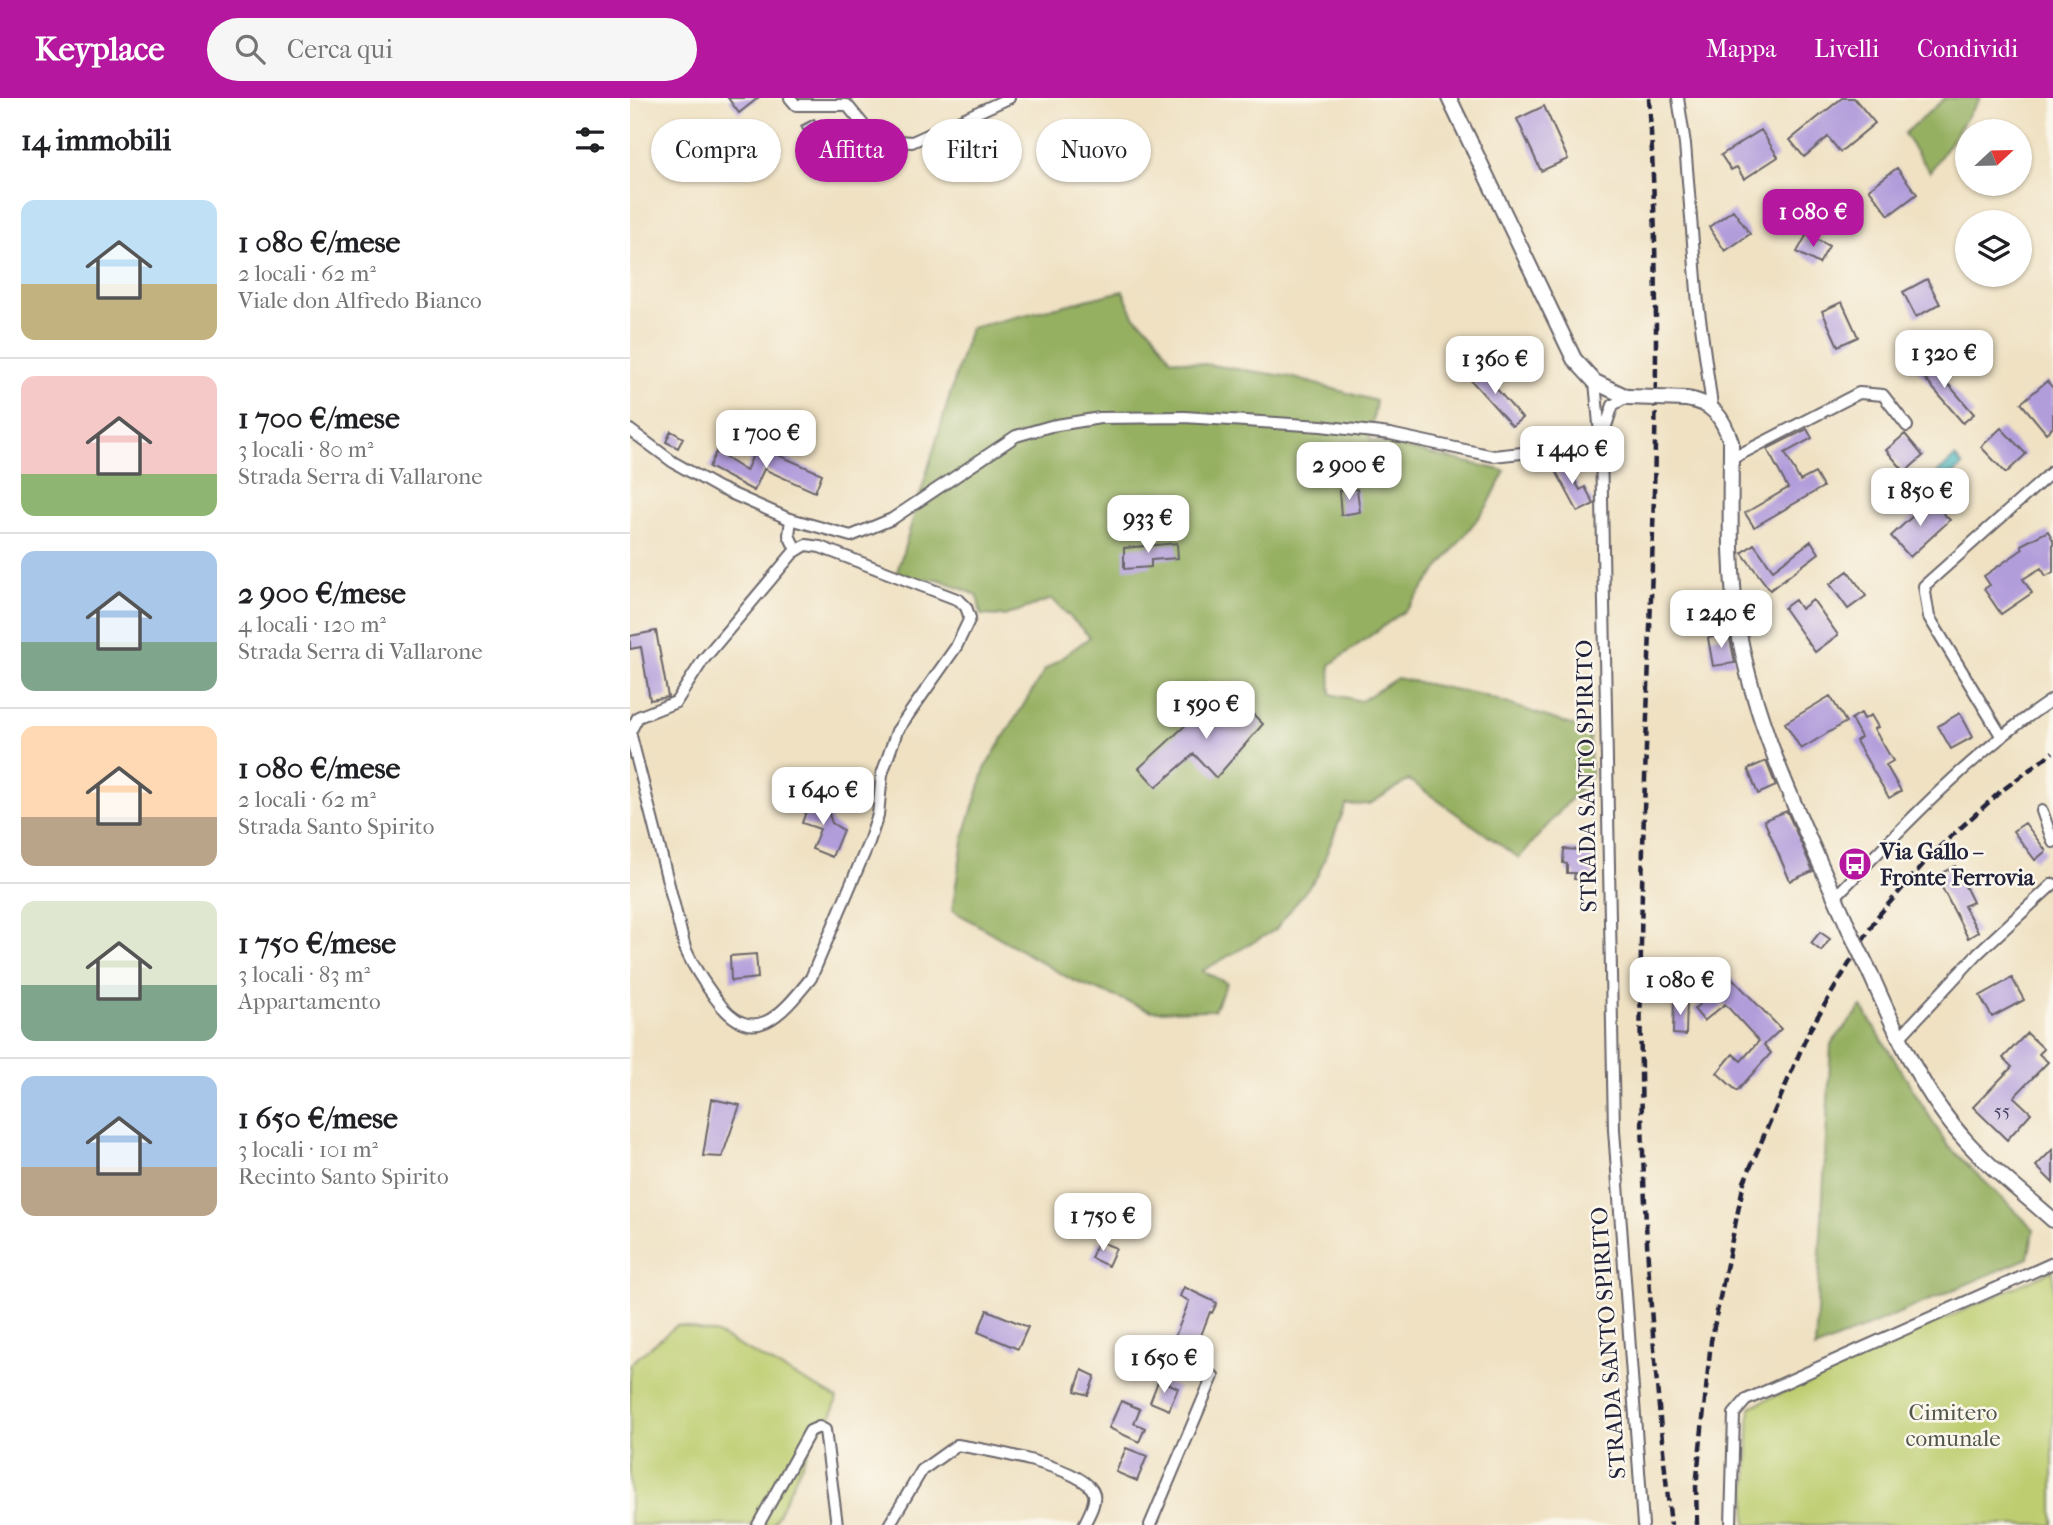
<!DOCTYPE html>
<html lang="it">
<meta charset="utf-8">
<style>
:root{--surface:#fff;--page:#f6f6f6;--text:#202124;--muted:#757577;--line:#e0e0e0;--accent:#b5179e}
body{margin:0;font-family:"IM FELL French Canon",serif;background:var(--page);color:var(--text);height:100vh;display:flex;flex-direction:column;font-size:26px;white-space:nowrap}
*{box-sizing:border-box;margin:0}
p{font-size:23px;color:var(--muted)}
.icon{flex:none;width:38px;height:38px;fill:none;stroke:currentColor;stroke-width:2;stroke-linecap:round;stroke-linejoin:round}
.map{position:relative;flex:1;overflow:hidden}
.panel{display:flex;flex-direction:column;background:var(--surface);width:630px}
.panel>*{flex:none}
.guide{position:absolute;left:21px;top:21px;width:665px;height:63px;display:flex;gap:14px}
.needle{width:46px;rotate:68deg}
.tools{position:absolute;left:1325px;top:21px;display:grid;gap:14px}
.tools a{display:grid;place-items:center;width:77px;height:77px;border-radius:50%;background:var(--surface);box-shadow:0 2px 5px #0004;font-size:35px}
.price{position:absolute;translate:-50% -60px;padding:0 16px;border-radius:14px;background:#fff;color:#222;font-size:23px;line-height:46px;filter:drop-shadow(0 2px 4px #0008)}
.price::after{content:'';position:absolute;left:50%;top:42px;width:21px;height:16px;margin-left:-10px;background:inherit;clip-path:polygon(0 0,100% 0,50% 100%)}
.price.selected{background:var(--accent);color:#fff}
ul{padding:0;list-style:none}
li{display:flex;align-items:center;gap:21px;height:175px;padding:0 21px}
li+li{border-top:2px solid var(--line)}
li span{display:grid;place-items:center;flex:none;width:196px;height:140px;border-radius:14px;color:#555}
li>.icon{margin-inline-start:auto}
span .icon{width:84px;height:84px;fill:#fffc;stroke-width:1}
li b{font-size:30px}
h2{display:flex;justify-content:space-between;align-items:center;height:84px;padding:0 21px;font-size:30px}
.pill{padding:0 24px;border-radius:32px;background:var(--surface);box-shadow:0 2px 5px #0004;font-size:24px;line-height:63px}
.pill.selected{background:var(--accent);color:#fff}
header{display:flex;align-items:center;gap:42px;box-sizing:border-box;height:98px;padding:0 35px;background:var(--accent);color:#fff}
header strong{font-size:33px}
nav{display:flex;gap:38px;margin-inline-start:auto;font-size:24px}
.search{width:490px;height:63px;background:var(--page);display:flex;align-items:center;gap:18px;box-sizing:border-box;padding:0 24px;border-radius:38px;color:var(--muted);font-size:26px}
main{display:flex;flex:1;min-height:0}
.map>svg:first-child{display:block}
.green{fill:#bdcd6f;stroke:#707855;stroke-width:2}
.forest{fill:#96b062;stroke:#5c694e;stroke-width:2}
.water{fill:#46b5be;stroke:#346c7c;stroke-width:2}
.building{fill:#b29ddb}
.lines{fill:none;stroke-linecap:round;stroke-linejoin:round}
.minor-casing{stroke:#6a656a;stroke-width:14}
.tertiary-casing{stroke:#6a656a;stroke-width:18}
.minor{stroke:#fff;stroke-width:10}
.tertiary{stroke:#fff;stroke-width:14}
.rail{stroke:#22223b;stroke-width:4.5;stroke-dasharray:10 5;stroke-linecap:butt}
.tertiary-bridge-casing{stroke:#6a656a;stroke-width:18;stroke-linecap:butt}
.tertiary-bridge{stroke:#fff;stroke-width:14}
.labels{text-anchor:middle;stroke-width:5;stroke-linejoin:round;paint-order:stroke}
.number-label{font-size:19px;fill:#464163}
.street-label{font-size:23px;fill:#22223b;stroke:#fbf7ec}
.poi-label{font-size:23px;font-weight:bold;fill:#22223b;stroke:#fbf7ec;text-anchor:start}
.park-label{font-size:23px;fill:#50554b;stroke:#fbf7ec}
</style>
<header>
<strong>Keyplace</strong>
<div class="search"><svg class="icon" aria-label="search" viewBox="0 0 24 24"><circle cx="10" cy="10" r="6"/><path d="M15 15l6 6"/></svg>Cerca qui</div>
<nav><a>Mappa</a><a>Livelli</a><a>Condividi</a></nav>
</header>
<main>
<section class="panel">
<h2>14 immobili<svg class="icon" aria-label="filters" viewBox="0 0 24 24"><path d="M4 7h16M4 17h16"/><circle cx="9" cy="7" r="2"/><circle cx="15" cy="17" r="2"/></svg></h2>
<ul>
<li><span style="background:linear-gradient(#bfe0f5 60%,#c2b280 0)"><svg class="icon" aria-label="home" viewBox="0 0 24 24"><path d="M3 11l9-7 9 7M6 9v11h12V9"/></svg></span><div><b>1 080 €/mese</b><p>2 locali · 62 m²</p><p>Viale don Alfredo Bianco</p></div></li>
<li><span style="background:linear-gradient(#f6c9c9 70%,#8fb573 0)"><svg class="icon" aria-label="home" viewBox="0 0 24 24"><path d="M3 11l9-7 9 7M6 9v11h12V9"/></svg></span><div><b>1 700 €/mese</b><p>3 locali · 80 m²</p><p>Strada Serra di Vallarone</p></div></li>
<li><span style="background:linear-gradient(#a9c7e8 65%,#7fa58c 0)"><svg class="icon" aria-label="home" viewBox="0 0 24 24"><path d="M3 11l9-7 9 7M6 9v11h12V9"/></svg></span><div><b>2 900 €/mese</b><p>4 locali · 120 m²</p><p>Strada Serra di Vallarone</p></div></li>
<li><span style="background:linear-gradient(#ffd9b3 65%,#b9a48a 0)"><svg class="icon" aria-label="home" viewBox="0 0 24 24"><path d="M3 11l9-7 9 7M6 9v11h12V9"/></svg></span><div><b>1 080 €/mese</b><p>2 locali · 62 m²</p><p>Strada Santo Spirito</p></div></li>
<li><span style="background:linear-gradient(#dfe7d0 60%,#7fa58c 0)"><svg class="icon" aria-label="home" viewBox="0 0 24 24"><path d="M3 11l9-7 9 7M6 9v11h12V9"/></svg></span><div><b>1 750 €/mese</b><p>3 locali · 83 m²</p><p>Appartamento</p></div></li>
<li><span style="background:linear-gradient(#a9c7e8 65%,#b9a48a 0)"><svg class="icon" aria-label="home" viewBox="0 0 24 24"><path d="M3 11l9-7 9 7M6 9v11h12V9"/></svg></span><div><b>1 650 €/mese</b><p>3 locali · 101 m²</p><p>Recinto Santo Spirito</p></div></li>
</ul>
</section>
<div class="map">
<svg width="1423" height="1427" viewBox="0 0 1423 1427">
<rect width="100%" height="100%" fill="#fbf7ec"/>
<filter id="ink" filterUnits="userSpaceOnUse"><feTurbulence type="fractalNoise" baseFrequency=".0143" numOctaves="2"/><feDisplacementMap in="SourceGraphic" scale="14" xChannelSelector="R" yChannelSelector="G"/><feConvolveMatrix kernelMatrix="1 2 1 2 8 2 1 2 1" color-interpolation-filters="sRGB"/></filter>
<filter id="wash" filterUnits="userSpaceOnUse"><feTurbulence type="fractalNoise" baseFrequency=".00686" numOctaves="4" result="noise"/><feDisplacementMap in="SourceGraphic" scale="28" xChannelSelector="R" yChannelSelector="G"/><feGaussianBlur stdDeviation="1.57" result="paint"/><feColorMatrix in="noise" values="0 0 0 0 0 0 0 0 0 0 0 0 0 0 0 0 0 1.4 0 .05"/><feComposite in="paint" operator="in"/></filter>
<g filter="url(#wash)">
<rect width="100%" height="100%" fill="#efe1c2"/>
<path class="green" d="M1423 1172V1427H1116L1120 1309Z
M47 1227 87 1236 207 1300 200 1323 187 1334 143 1427H0V1266Z"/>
<path class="forest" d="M1315 0H1350L1300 74 1274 36Z
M493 193 504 218 522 233 541 261 661 279 746 303 740 342 875 373 858 407 777 511 700 567 701 596 731 603 767 580 852 597 959 633 961 678 889 760 779 682 740 706 716 707 688 777 645 832 572 873 597 885 584 912 522 913 442 882 322 812 334 737 356 668 415 572 460 539 422 501 374 518 351 517 347 497 308 481H287L267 474 340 230Z
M1232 909 1318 1048 1404 1131 1398 1160 1185 1251 1201 946Z"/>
<path class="water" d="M1325 359 1333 368 1313 385 1306 376Z"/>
<g id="blocks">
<path class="building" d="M98 0H128L109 15Z
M1212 0H1224L1245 25 1210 54 1198 39 1174 59 1160 42Z
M914 8 938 61 911 73 887 21Z
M184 21 205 57 192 65 171 28Z
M1131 32 1148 59 1114 81 1107 69 1101 72 1091 57Z
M1267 70 1287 96 1259 117 1239 91Z
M1103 112 1120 136 1095 153 1079 129Z
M1177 136 1199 148 1189 166 1167 154Z
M1297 181 1310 206 1286 219 1273 194Z
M1212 204 1228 239 1208 248 1192 213Z
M1294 258 1344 316 1333 325 1283 267Z
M849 271 855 278 859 274 870 285 865 289 892 320 882 328 839 280Z
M1417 283 1423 290V329L1416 335 1391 305Z
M1371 330 1396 356 1376 375 1351 349Z
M1177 331 1182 340 1155 355 1170 383 1185 375 1193 389 1124 429 1115 415 1158 390 1137 351Z
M41 333 53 340 48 350 36 344Z
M1275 336 1293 358 1275 374 1256 352Z
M127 348 192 376 185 394 134 371 124 393 79 369 86 354 116 373Z
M932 359 950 392 955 389 964 406 948 414 921 364Z
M727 391 730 414 711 417 709 393Z
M1300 402 1320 422 1280 459 1261 438Z
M1418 433 1423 442V474L1416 478 1411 470 1393 481 1402 495 1371 516 1354 491 1360 487 1354 478 1393 451 1391 447Z
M1181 443 1189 455 1140 492 1112 455 1124 446 1143 472Z
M547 445 548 460 521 462V469L494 471V450Z
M1218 473 1236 498 1218 511 1200 486Z
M1165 502 1171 511 1183 502 1208 537 1185 554 1154 510Z
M26 533 38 599 20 602 11 549 0 551V538Z
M1099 536 1105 565 1083 568 1078 540Z
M604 597 633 626 586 680 564 656 526 689 509 670 559 624Z
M1200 598 1216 624 1171 651 1155 625Z
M1231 615 1234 621 1241 617 1248 629 1244 631 1263 663 1256 667 1271 693 1259 700 1226 643 1231 639 1221 621Z
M1330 615 1343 639 1321 651 1308 628Z
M1136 663 1146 688 1128 696 1118 671Z
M181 700 202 708 199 716 202 725 213 732 202 759 182 751 190 731 172 725Z
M1157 713 1183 773 1160 783 1134 722Z
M1395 725 1416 753 1405 762 1383 733Z
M934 751 964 753 963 782 944 781 945 775H937V766L933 765Z
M1325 768 1343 804 1334 808 1348 834 1338 840 1306 778Z
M1190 834 1200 841 1191 853 1181 845Z
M126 856 128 880 101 883 100 858Z
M1101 879 1151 931 1134 947 1141 955 1107 993 1087 975 1103 956 1111 963 1129 943 1095 906 1074 923 1064 911Z
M1382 880 1394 902 1362 919 1350 898Z
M1044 901 1057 902 1056 937 1043 936Z
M1397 935 1414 951 1409 956 1418 964 1384 999 1401 1015 1377 1042 1343 1009 1382 969 1373 960Z
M82 1001 110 1007 92 1059 73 1058Z
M1423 1051V1085L1406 1068Z
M468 1143 486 1150 478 1168 461 1160Z
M554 1189 587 1205 582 1215 580 1214 565 1253 543 1244 559 1203 550 1198Z
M357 1212 398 1229 388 1251 348 1234Z
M452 1272 465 1278 458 1297 445 1293Z
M529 1281 548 1290 539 1312 520 1304Z
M491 1303 510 1311 504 1325 515 1330 509 1344 479 1330Z
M496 1350 517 1358 507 1383 486 1374Z"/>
</g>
</g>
<g filter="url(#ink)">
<use href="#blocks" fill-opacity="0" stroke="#6a656a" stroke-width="2"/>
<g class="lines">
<defs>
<path id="minor" d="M160 0 166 7H217L245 41 282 44 379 0
M1048 0 1055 46 1068 206 1082 308
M965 284 971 347 984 1032 1013 1427
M0 332 43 364 89 390 157 420 221 438 262 421 386 338 421 328 470 320 554 319 691 328 760 336 863 358 971 347
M973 337 983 307 997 299
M1101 361 1229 295 1253 297 1277 328
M161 421 159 437 166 452
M176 447 190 449 329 502 336 509 340 520 326 549 267 633 252 676 248 717 239 744 181 880C151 917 123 952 86 901 74 885 63 869 55 850L0 634 8 619 46 604 73 562 163 455Z
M1372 639 1299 519 1294 488 1423 373
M1412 713 1423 744
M1205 799C1272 729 1342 655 1423 601
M1269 940 1348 855 1423 786
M128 1427 180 1333 189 1329 195 1332 207 1427
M259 1427 292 1372 327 1347C352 1351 458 1369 464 1396 466 1406 458 1418 454 1427
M520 1427 583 1278
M1101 1427 1104 1316 1116 1302 1423 1165"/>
<path id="tertiary" d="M819 0 944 261 965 284 997 299
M1056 301C1083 304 1093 320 1101 344 1101 405 1098 470 1108 530 1126 635 1178 736 1220 833
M1241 877C1267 936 1292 995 1336 1043 1362 1072 1394 1096 1423 1122"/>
</defs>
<use href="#minor" class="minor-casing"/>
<use href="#tertiary" class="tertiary-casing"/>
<use href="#minor" class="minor"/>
<use href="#tertiary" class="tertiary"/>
<path class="rail" d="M1019 0C1037 283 1015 564 1011 847 1008 1041 1019 1234 1041 1427
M1067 1427 1066 1389 1081 1243 1114 1084 1179 933 1247 819 1304 754 1370 694 1423 654"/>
<defs>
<path id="tertiary-bridge" d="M997 299 1056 301
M1220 833 1241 877"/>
</defs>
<use href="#tertiary-bridge" class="tertiary-bridge-casing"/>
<use href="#tertiary-bridge" class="tertiary-bridge"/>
</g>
</g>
<defs>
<symbol id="bus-disc" viewBox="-11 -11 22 22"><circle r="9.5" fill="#b5179e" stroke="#fbf7ec"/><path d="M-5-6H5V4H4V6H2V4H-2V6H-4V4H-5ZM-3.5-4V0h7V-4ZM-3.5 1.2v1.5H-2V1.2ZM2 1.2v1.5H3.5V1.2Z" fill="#fff"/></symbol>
</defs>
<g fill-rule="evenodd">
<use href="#bus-disc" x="1206" y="747" width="38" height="38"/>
</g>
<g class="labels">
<g class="number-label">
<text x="1372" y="1019">55</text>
</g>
<g class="street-label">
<text transform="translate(956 678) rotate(-91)" y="8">STRADA SANTO SPIRITO</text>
<text transform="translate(978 1245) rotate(-94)" y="8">STRADA SANTO SPIRITO</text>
</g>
<g class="poi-label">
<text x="1250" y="761">Via Gallo –<tspan x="1250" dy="26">Fronte Ferrovia</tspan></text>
</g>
<g class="park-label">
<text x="1323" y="1322">Cimitero<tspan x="1323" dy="26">comunale</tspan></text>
</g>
</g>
</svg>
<div class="tools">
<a><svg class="needle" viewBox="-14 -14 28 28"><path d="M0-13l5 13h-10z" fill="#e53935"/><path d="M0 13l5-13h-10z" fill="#757577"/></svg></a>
<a><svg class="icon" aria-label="layers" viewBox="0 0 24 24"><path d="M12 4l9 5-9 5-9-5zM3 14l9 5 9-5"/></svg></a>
</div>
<b class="price selected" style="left:1183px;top:151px">1 080 €</b>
<b class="price" style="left:1314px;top:292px">1 320 €</b>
<b class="price" style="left:865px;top:298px">1 360 €</b>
<b class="price" style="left:136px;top:372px">1 700 €</b>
<b class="price" style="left:942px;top:388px">1 440 €</b>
<b class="price" style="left:719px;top:404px">2 900 €</b>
<b class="price" style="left:1290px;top:430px">1 850 €</b>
<b class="price" style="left:518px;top:457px">933 €</b>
<b class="price" style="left:1091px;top:552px">1 240 €</b>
<b class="price" style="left:576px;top:643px">1 590 €</b>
<b class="price" style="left:193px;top:729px">1 640 €</b>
<b class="price" style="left:1050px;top:919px">1 080 €</b>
<b class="price" style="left:473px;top:1155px">1 750 €</b>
<b class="price" style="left:534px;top:1297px">1 650 €</b>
<div class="guide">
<a class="pill">Compra</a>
<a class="pill selected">Affitta</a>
<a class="pill">Filtri</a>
<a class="pill">Nuovo</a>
</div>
</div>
</main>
